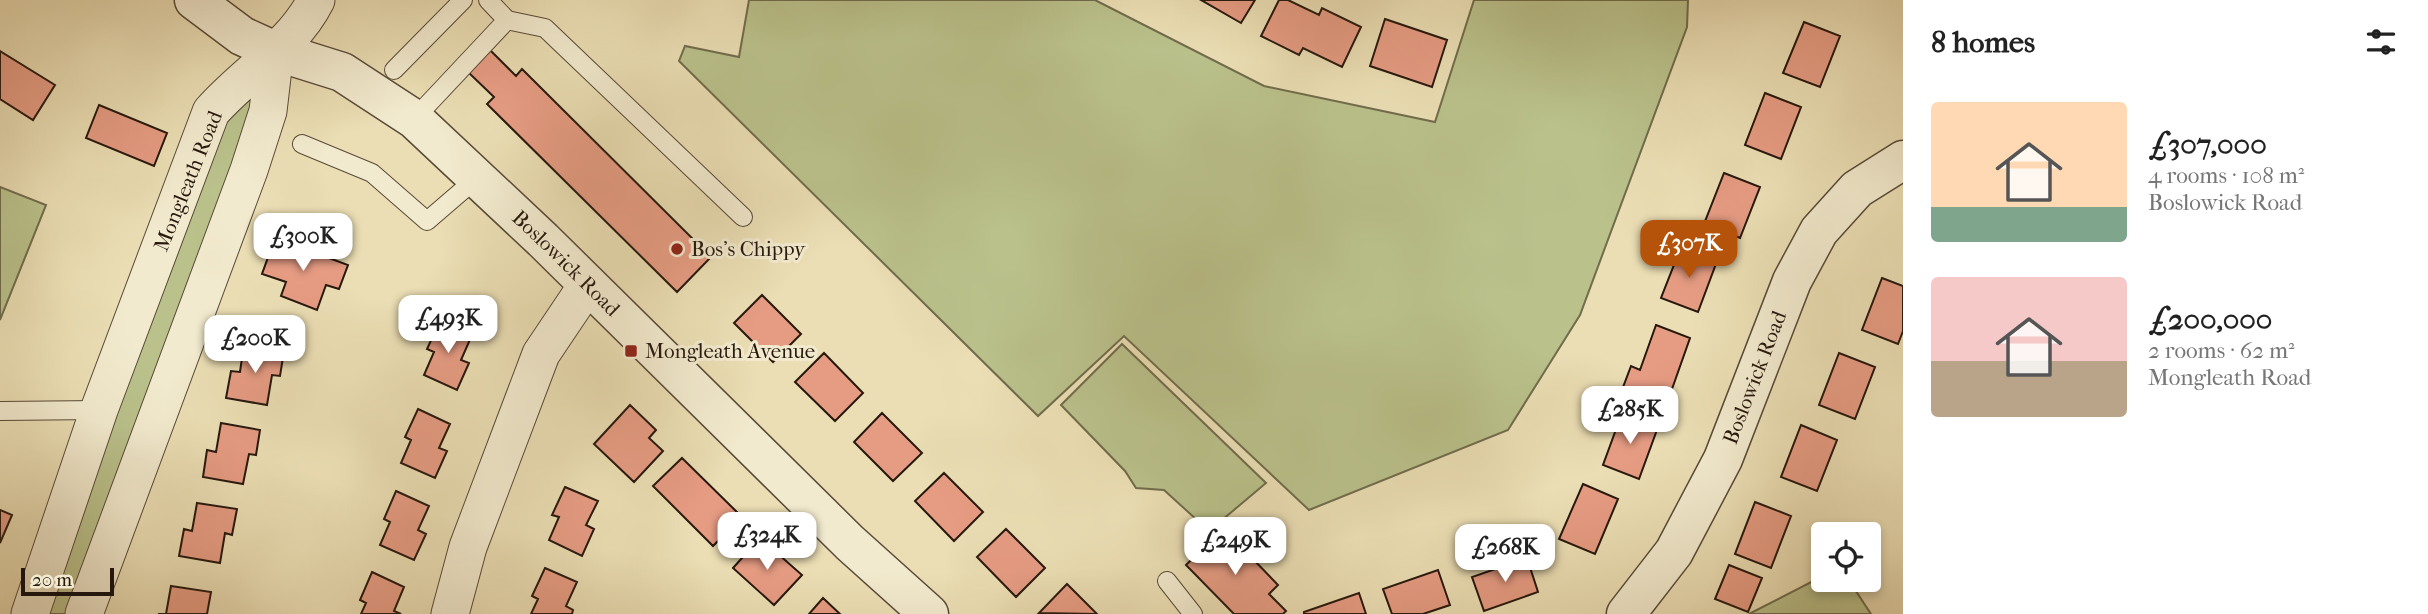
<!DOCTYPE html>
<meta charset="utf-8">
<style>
:root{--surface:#fff;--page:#f2f2f2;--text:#222;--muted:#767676;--accent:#b45309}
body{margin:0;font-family:"IM FELL French Canon",serif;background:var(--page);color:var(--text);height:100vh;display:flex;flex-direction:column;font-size:26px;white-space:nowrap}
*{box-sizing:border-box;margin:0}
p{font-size:23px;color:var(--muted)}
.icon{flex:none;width:38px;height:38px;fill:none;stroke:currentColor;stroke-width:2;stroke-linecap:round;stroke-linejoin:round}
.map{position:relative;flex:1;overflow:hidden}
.details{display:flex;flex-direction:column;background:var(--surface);width:525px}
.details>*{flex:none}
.fabs{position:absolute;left:1811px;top:522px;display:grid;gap:14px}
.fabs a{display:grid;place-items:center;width:70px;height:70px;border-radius:7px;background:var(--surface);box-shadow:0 4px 10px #0003;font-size:35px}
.scale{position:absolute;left:21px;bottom:18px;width:93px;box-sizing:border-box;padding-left:7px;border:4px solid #27180e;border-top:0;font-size:19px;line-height:24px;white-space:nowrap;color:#27180e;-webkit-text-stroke:5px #f2eace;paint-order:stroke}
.price{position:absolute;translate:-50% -60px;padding:0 16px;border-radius:14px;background:#fff;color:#222;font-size:23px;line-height:46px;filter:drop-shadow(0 2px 4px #0008)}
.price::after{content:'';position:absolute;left:50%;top:42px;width:21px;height:16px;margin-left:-10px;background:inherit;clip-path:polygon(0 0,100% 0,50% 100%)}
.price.active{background:var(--accent);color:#fff}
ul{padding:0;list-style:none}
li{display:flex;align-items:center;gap:21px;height:175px;padding:0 28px}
li span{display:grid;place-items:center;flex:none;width:196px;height:140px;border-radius:7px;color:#555}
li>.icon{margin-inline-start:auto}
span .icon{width:84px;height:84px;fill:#fffc;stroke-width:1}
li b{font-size:30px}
h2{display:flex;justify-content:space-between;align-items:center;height:84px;padding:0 28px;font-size:30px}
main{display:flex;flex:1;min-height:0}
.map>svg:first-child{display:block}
.green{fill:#bac18b;stroke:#706c4c;stroke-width:2}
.building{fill:#e69c83;stroke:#27180e;stroke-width:2}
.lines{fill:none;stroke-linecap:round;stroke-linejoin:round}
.service-casing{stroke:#584a38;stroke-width:20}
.minor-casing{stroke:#584a38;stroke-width:39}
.tertiary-casing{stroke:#584a38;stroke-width:41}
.service{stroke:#f2eace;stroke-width:18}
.minor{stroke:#f2eace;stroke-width:37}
.tertiary{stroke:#f2eace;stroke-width:38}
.poi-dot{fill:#8f2418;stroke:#f2eace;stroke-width:2.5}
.labels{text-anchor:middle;stroke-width:6;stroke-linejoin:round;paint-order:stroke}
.street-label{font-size:21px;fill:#27180e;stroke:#f2eace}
.poi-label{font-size:21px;fill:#27180e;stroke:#f2eace;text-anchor:start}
</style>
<main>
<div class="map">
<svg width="1903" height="614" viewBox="0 0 1903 614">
<rect width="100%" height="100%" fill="#ebdeb4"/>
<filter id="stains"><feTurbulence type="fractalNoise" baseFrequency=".00286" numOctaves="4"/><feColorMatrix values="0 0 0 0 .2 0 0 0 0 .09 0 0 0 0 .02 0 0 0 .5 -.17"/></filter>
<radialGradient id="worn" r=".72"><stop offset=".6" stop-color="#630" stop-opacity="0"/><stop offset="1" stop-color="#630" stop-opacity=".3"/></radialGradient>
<path class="green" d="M749 0H1095L1264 86 1435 122 1474 0H1688L1687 27 1580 315 1508 430 1309 510 1124 336 1038 416 679 61 685 46 739 57Z
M262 73 257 114 77 614H43L221 115Z
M0 187 46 205 0 320Z
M1122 344 1266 483 1209 531 1164 490 1136 488 1125 471 1061 405Z
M1823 576 1824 579H1848L1871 614H1749Z"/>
<path class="building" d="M1201 0H1255L1241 23Z
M1279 0H1288L1319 15 1322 8 1361 27 1342 67 1303 48 1299 55 1261 36Z
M1385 19 1447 40 1432 87 1370 66Z
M1804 22 1840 36 1820 87 1783 73Z
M490 50 516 76 522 69 711 257 677 292 487 104 494 97 468 72Z
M0 51 55 85 33 120 0 99Z
M1765 93 1801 107 1781 159 1745 145Z
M99 105 167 133 154 166 86 138Z
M1724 173 1760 187 1740 238 1704 224Z
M275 238 348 265 339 289 326 285 317 310 281 296 286 282 262 274Z
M1681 247 1717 261 1698 312 1661 298Z
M1882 278 1903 286V331L1898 344 1862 330Z
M762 295 801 334 773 362 734 323Z
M440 321 472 335 461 360 469 363 457 390 424 375 434 352 427 349Z
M1656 325 1690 338 1666 406 1622 390 1631 366 1640 370Z
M244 344 284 351 280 376 272 375 267 405 226 398 231 371 240 372Z
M824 353 863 393 835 421 795 382Z
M1839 353 1875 367 1855 419 1819 405Z
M630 405 656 430 649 438 663 451 634 482 594 444Z
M418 409 450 424 439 448 447 451 435 478 401 463 411 440 405 437Z
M882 413 922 453 893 481 854 442Z
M1622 413 1658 427 1639 479 1603 465Z
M221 423 260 430 256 455 249 454 243 484 203 477 207 450 216 452Z
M1801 425 1837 440 1817 491 1781 477Z
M682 458 742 517 713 546 653 486Z
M944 473 983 512 954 541 915 501Z
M1583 484 1618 499 1595 554 1559 539Z
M565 487 598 501 586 525 594 529 582 556 549 540 559 517 552 515Z
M396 491 429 506 418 530 426 534 414 560 380 545 390 522 384 519Z
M1755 502 1791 516 1771 568 1735 554Z
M197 503 237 509 232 535 225 533 220 563 179 556 184 529 192 531Z
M0 510 12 515 0 543Z
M1223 528 1278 585 1269 594 1286 611 1283 614H1234L1186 565Z
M1006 529 1045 568 1016 597 977 557Z
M760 538 802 575 774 605 733 568Z
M1527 558 1538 592 1484 611 1472 577Z
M1729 565 1762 578 1748 612 1715 599Z
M545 568 577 582 566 606 573 610 572 614H531L538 599 532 596Z
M1438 570 1450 605 1423 614H1392L1383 589Z
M372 572 404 587 394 611 401 614H361L366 603 360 600Z
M1067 584 1097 614 1039 613Z
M171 586 211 592 207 614H158H166Z
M1359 593 1366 614H1304V612Z
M823 598 840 614H809Z"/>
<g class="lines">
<defs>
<path id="service" d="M488 0 507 20
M394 70 463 0
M414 119 507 20 545 28 743 217
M302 144 372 173 427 221 477 178
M0 411 99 410
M1167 581 1193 614"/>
<path id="minor" d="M30 614 99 410 211 112C244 74 293 46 316 0
M84 614 249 170 268 111 275 51
M450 614 468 547 541 354 588 284"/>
<g id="tertiary">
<path id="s1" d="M194 0 242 36 275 51 342 72 414 119 543 240 850 543 929 614"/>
<path id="s2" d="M1626 614 1674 552 1723 459 1792 281 1819 231 1857 189 1903 160"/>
</g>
</defs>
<use href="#service" class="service-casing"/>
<use href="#minor" class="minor-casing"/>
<use href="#tertiary" class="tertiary-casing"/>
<use href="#service" class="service"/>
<use href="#minor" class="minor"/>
<use href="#tertiary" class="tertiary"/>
</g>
<g class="poi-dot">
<circle cx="677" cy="249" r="7"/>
<rect x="624" y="344" width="14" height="14" rx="3.5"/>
</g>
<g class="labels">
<g class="street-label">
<text transform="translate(188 181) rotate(-68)" y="7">Mongleath Road</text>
<text dy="7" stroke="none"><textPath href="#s1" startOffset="462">Boslowick Road</textPath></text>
<text dy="7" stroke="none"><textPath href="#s2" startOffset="271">Boslowick Road</textPath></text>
</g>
<g class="poi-label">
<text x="691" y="256">Bos's Chippy</text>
<text x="645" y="358">Mongleath Avenue</text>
</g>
</g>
<rect width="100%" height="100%" filter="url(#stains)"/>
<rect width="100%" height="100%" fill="url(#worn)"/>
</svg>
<div class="fabs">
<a><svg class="icon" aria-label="locate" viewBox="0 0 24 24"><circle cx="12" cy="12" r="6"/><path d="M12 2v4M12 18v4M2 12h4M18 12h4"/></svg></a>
</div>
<div class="scale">20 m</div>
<b class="price" style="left:303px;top:273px">£300K</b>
<b class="price active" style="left:1689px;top:280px">£307K</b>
<b class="price" style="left:448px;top:355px">£493K</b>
<b class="price" style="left:255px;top:375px">£200K</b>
<b class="price" style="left:1630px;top:446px">£285K</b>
<b class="price" style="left:767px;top:572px">£324K</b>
<b class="price" style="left:1235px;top:577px">£249K</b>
<b class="price" style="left:1505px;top:584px">£268K</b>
</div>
<section class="details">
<h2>8 homes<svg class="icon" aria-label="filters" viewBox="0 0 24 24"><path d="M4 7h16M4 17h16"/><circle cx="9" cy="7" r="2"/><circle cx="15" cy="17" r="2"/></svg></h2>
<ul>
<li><span style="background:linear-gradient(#ffd9b3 75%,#7fa58c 0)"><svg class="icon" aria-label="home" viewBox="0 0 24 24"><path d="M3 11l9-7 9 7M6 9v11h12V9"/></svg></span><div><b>£307,000</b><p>4 rooms · 108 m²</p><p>Boslowick Road</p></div></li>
<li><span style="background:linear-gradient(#f6c9c9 60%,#b9a48a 0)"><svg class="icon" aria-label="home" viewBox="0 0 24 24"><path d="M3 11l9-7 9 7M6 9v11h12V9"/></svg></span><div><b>£200,000</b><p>2 rooms · 62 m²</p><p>Mongleath Road</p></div></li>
</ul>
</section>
</main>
